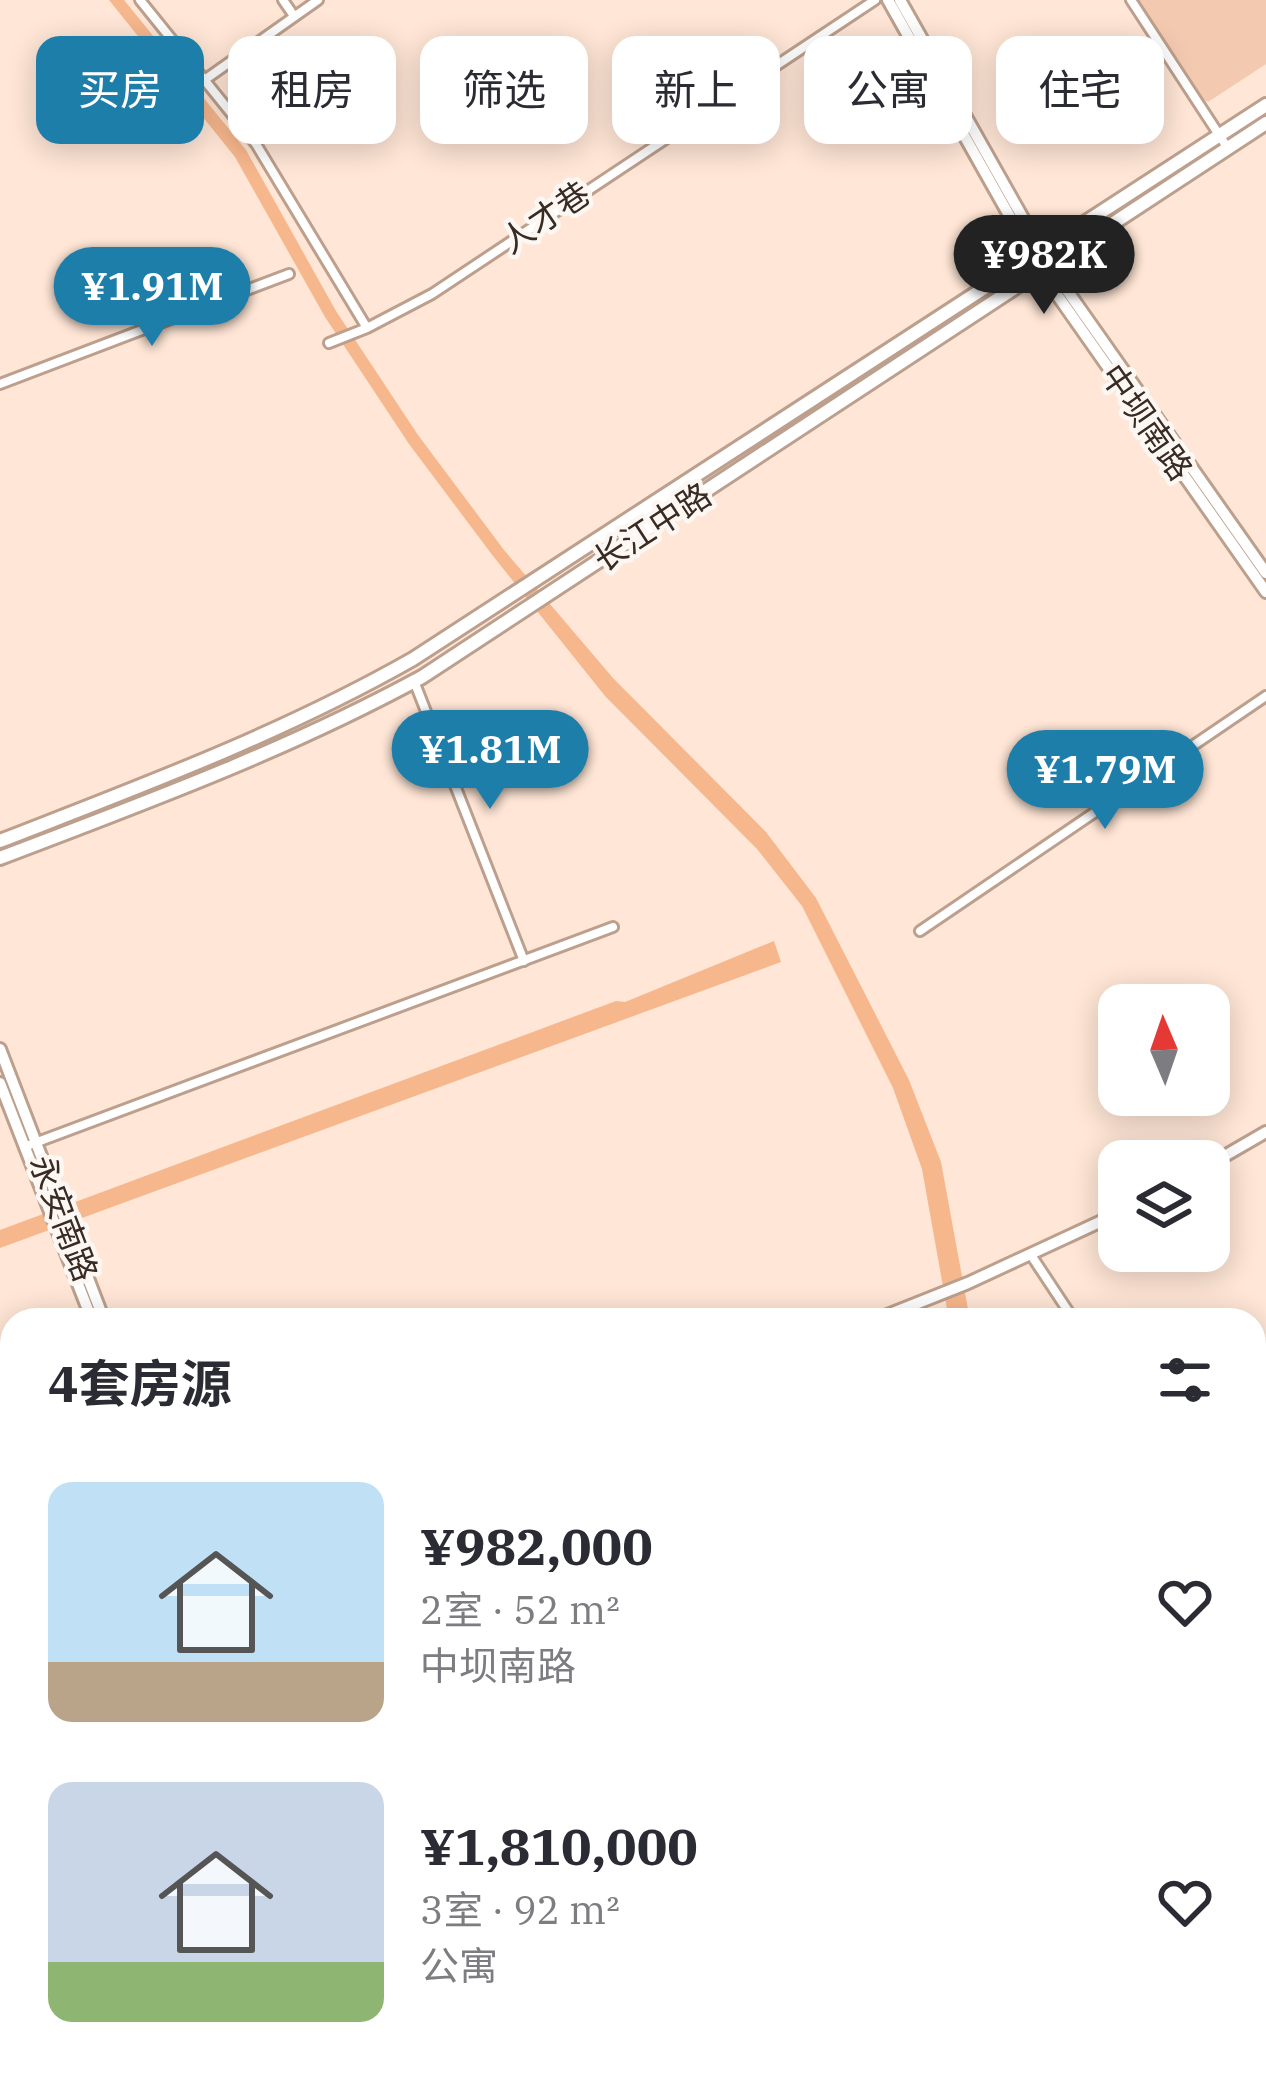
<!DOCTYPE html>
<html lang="zh">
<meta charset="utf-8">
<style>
:root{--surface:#fff;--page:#f7f7f7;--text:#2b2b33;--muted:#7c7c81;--accent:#1e7eaa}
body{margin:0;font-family:"IBM Plex Serif","Noto Sans SC",serif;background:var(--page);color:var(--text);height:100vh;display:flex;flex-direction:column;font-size:45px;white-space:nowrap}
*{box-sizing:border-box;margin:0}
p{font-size:39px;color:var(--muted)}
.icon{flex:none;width:66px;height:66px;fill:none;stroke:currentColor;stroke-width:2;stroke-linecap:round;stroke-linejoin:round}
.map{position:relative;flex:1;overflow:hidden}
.panel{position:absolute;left:0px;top:1308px;width:1266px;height:768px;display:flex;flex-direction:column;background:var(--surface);border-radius:36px 36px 0 0;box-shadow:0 6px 30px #0003}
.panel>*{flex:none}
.banner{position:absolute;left:36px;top:36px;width:1194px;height:108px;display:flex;gap:24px}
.needle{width:78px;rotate:358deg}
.fabs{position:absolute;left:1098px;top:984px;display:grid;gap:24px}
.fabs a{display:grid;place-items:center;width:132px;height:132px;border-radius:24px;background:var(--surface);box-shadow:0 6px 30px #0003;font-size:60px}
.price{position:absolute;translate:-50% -102px;padding:0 27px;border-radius:42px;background:var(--accent);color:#fff;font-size:39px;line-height:78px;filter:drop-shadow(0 3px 6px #0008)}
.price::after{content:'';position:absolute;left:50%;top:72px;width:36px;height:27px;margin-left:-18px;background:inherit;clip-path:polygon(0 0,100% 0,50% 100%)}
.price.current{background:#222;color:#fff}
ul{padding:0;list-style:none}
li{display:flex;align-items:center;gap:36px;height:300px;padding:0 48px}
li span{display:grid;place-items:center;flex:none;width:336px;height:240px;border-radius:24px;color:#555}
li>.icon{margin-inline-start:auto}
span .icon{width:144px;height:144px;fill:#fffc;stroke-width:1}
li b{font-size:51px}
h2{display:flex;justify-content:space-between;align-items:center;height:144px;padding:0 48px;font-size:51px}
.chip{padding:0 42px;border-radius:24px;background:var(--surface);box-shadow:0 6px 30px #0003;font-size:42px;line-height:108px}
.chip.current{background:var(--accent);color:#fff}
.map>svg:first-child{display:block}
.green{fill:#f3c9af}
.water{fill:#f7b78d}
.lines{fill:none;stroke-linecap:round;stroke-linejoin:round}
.street-casing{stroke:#bc9f8c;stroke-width:14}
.secondary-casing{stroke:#bc9f8c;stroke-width:16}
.primary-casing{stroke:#bc9f8c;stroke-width:18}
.street{stroke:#fff;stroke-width:8}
.secondary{stroke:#fff;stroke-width:10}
.primary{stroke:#fff;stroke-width:12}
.labels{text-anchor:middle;stroke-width:9;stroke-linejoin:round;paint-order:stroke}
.street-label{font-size:33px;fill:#372b24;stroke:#fdf7f3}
</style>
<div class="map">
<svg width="1266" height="2076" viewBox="0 0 1266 2076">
<rect width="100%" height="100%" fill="#ffe6d6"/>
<path class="green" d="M1136 0H1266V64L1208 102 1200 97Z"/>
<path class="water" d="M109 0H124L246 150 336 311 418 435 504 550 613 678 766 832 816 898 909 1080 941 1162 970 1320H949L922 1169 893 1088 802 906 757 849 605 696 493 556 409 444 325 317 235 157Z
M774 941 781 962 0 1248V1230L616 1001 625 1002Z"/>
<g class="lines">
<defs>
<path id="street" d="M140 0 256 144 367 328
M283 0 294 16
M1131 0 1227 147
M203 81 318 0
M329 343 367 328 432 294 875 0
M0 384 289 274
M414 681 524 961
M920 931 1266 696
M24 1147 613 927
M1031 1255 1074 1320
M1254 1591 1266 1609
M1254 1828 1266 1820
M1254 1898 1266 1890
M970 2064 977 2076
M867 2076 890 2064
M984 2076 1003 2064"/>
<path id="secondary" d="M888 0 1041 272 1266 592
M900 0 1050 266 1266 573
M0 1049 104 1320
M0 1083 92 1320
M1209 1165 1266 1132
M875 1320 968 1283 1119 1213
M0 1650 12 1646
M1254 1853 1266 1845
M1254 1872 1266 1864
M385 2064 390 2076
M398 2064 403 2076
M911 2076 932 2064
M943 2076 963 2064"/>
<path id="primary" d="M0 841C141 786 281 734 413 659L1266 105
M0 858C144 803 286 751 422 677L1266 123"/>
</defs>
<use href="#street" class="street-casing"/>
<use href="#secondary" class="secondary-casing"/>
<use href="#primary" class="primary-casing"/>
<use href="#street" class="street"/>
<use href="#secondary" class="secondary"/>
<use href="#primary" class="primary"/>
</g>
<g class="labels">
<g class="street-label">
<text transform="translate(545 217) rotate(-34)" y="12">人才巷</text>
<text transform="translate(1147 422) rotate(55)" y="12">中坝南路</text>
<text transform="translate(652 527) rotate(-33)" y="12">长江中路</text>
<text transform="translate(64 1218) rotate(69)" y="12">永安南路</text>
</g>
</g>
</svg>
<div class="fabs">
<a><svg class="needle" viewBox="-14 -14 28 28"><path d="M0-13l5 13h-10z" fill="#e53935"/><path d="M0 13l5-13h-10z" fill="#7c7c81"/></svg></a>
<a><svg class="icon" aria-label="layers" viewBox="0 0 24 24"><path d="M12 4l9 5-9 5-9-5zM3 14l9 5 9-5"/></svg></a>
</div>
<b class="price current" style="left:1044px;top:317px">¥982K</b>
<b class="price" style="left:152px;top:349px">¥1.91M</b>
<b class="price" style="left:490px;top:812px">¥1.81M</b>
<b class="price" style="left:1105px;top:832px">¥1.79M</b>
<div class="banner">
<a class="chip current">买房</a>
<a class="chip">租房</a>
<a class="chip">筛选</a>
<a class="chip">新上</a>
<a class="chip">公寓</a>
<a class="chip">住宅</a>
</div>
<section class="panel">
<h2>4套房源<svg class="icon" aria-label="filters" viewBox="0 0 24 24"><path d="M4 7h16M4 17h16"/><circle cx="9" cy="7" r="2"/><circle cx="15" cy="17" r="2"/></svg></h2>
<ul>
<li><span style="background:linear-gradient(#bfe0f5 75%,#b9a48a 0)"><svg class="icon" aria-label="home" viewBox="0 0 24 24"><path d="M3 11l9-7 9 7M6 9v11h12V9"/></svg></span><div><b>¥982,000</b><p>2室 · 52 m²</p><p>中坝南路</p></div><svg class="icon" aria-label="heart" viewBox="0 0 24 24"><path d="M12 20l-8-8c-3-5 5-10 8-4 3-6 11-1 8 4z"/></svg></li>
<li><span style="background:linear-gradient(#c9d6e8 75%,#8fb573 0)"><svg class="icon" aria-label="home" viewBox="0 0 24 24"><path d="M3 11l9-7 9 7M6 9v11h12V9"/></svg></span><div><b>¥1,810,000</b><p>3室 · 92 m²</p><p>公寓</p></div><svg class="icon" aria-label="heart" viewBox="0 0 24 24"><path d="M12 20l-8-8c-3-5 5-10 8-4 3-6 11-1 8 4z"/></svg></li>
</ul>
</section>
</div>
